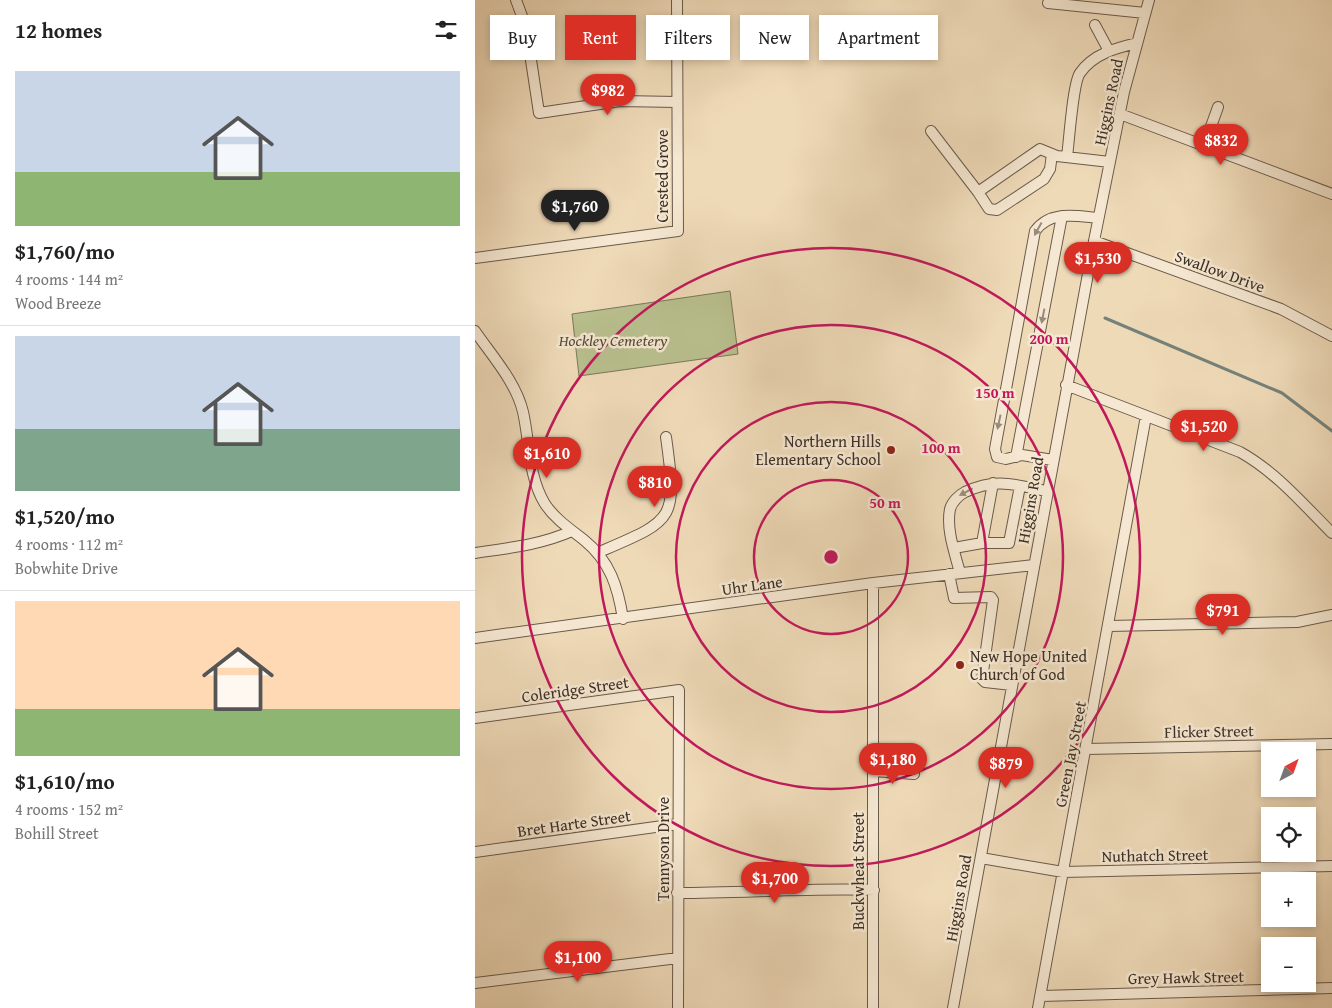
<!DOCTYPE html>
<meta charset="utf-8">
<style>
:root{--surface:#fff;--page:#f2f2f2;--text:#222;--muted:#767676;--line:#e0e0e0;--accent:#d93025}
body{margin:0;font-family:"Gentium Book Plus",serif;background:var(--page);color:var(--text);height:100vh;display:flex;flex-direction:column;font-size:19px;white-space:nowrap}
*{box-sizing:border-box;margin:0}
p{font-size:16px;color:var(--muted)}
.icon{flex:none;width:28px;height:28px;fill:none;stroke:currentColor;stroke-width:2;stroke-linecap:round;stroke-linejoin:round}
.map{position:relative;flex:1;overflow:hidden}
.panel{display:flex;flex-direction:column;background:var(--surface);width:475px}
.panel>*{flex:none}
.hud{position:absolute;left:15px;top:15px;width:475px;height:45px;display:flex;gap:10px}
.needle{width:32px;rotate:41deg}
.buttons{position:absolute;left:786px;top:742px;display:grid;gap:10px}
.buttons a{display:grid;place-items:center;width:55px;height:55px;border-radius:0px;background:var(--surface);box-shadow:0 2px 8px #0003;font-size:25px}
.price{position:absolute;translate:-50% -42px;padding:0 11px;border-radius:18px;background:var(--accent);color:#fff;font-size:16px;line-height:32px;filter:drop-shadow(0 1px 2px #0008)}
.price::after{content:'';position:absolute;left:50%;top:30px;width:15px;height:11px;margin-left:-8px;background:inherit;clip-path:polygon(0 0,100% 0,50% 100%)}
.price.on{background:#222;color:#fff}
ul{padding:0;list-style:none}
li{display:grid;align-content:center;gap:10px;height:265px;padding:0 15px}
li+li{border-top:1px solid var(--line)}
li span{display:grid;place-items:center;height:155px;border-radius:0px;color:#555}
li>.icon{margin-inline-start:auto}
span .icon{width:90px;height:90px;fill:#fffc;stroke-width:1}
li b{font-size:21px}
h2{display:flex;justify-content:space-between;align-items:center;height:60px;padding:0 15px;font-size:21px}
.tag{padding:0 18px;border-radius:0px;background:var(--surface);box-shadow:0 2px 8px #0003;font-size:18px;line-height:45px}
.tag.on{background:var(--accent);color:#fff}
main{display:flex;flex:1;min-height:0}
.map>svg:first-child{display:block}
.green{fill:#b9c08f;stroke:#7a785a}
.lines{fill:none;stroke-linecap:round;stroke-linejoin:round}
.stream{stroke:#74827b;stroke-width:3}
.minor-casing{stroke:#695a4a;stroke-width:12}
.minor{stroke:#f5e7d1;stroke-width:10}
.oneway{fill:#988b7b}
.ring{fill:none;stroke:#c2185b;stroke-width:2.5}
.poi-dot{fill:#8f2418;stroke:#f5e7d1;stroke-width:2}
.labels{text-anchor:middle;stroke-width:5;stroke-linejoin:round;paint-order:stroke}
.street-label{font-size:16px;fill:#3c2f25;stroke:#f5e7d1}
.park-label{font-size:16px;font-style:italic;fill:#554c3a;stroke:#f5e7d1}
.poi-label{font-size:16px;fill:#3c2f25;stroke:#f5e7d1;text-anchor:end}
.centre{fill:#c2185b;stroke:#f5e7d1;stroke-width:2.5}
.ring-label{font-size:15px;text-anchor:middle;font-weight:bold;fill:#c2185b;stroke:#f5e7d1;stroke-width:5;stroke-linejoin:round;paint-order:stroke}
</style>
<main>
<section class="panel">
<h2>12 homes<svg class="icon" aria-label="filters" viewBox="0 0 24 24"><path d="M4 7h16M4 17h16"/><circle cx="9" cy="7" r="2"/><circle cx="15" cy="17" r="2"/></svg></h2>
<ul>
<li><span style="background:linear-gradient(#c9d6e8 65%,#8fb573 0)"><svg class="icon" aria-label="home" viewBox="0 0 24 24"><path d="M3 11l9-7 9 7M6 9v11h12V9"/></svg></span><div><b>$1,760/mo</b><p>4 rooms · 144 m²</p><p>Wood Breeze</p></div></li>
<li><span style="background:linear-gradient(#c9d6e8 60%,#7fa58c 0)"><svg class="icon" aria-label="home" viewBox="0 0 24 24"><path d="M3 11l9-7 9 7M6 9v11h12V9"/></svg></span><div><b>$1,520/mo</b><p>4 rooms · 112 m²</p><p>Bobwhite Drive</p></div></li>
<li><span style="background:linear-gradient(#ffd9b3 70%,#8fb573 0)"><svg class="icon" aria-label="home" viewBox="0 0 24 24"><path d="M3 11l9-7 9 7M6 9v11h12V9"/></svg></span><div><b>$1,610/mo</b><p>4 rooms · 152 m²</p><p>Bohill Street</p></div></li>
</ul>
</section>
<div class="map">
<svg width="857" height="1008" viewBox="0 0 857 1008">
<rect width="100%" height="100%" fill="#efdab8"/>
<filter id="stains"><feTurbulence type="fractalNoise" baseFrequency=".004" numOctaves="4"/><feColorMatrix values="0 0 0 0 .2 0 0 0 0 .09 0 0 0 0 .02 0 0 0 .5 -.17"/></filter>
<radialGradient id="worn" r=".72"><stop offset=".6" stop-color="#630" stop-opacity="0"/><stop offset="1" stop-color="#630" stop-opacity=".3"/></radialGradient>
<path class="green" d="M255 291 263 354 104 376 97 314Z"/>
<g class="lines">
<path class="stream" d="M630 318 807 393 857 431"/>
<defs>
<path id="minor" d="M41 0 51 27 64 113 145 101 202 102
M573 3 670 13
M620 25 634 51
M645 114 857 194
M456 131 503 192 565 149 582 156 635 162
M729 146 743 107
M592 157C594 142 598 82 605 73 618 54 641 48 662 43
M503 192 514 209 522 210 569 179 575 169 577 154
M619 241 806 309 857 336
M0 258 203 231 202 0
M0 331C17 356 41 382 48 412 55 443 53 476 70 504 80 519 95 529 109 540 135 561 143 587 148 619
M591 385 765 452C801 472 828 504 857 533
M541 457 587 216
M578 460 547 455 531 459 522 457 520 449 560 231C575 210 601 216 623 218
M518 483 507 543H534L545 486
M479 548 507 543
M0 553C34 548 65 545 97 531
M122 553C199 520 203 522 191 437
M485 573C480 553 471 530 475 509 477 502 484 495 490 492 522 477 540 485 572 491
M474 574 479 598 516 597 518 600 507 679 510 682 537 685
M634 626 822 622 857 615
M0 638 398 583 559 565
M0 718 204 690 203 1008
M611 749 857 744
M399 771 439 774
M0 852 202 824
M506 858 588 872 857 866
M202 893C268 893 333 888 399 890
M0 983 203 958
M566 996 857 988
M398 1008V583
M478 1008 619 241 649 92 674 0
M563 1008 671 416"/>
</defs>
<use href="#minor" class="minor-casing"/>
<use href="#minor" class="minor"/>
</g>
<defs><path id="oneway-solid" d="M-6-.8H1V-3.2L6.5 0L1 3.2V.8H-6Z" transform="scale(1.25)"/></defs>
<g class="oneway">
<use href="#oneway-solid" transform="translate(563 229) rotate(119)"/>
<use href="#oneway-solid" transform="translate(568 316) rotate(101)"/>
<use href="#oneway-solid" transform="translate(524 422) rotate(102)"/>
<use href="#oneway-solid" transform="translate(491 492) rotate(152)"/>
</g>
<g class="ring">
<circle cx="356" cy="557" r="77"/>
<circle cx="356" cy="557" r="155"/>
<circle cx="356" cy="557" r="232"/>
<circle cx="356" cy="557" r="309"/>
</g>
<g class="poi-dot">
<circle cx="416" cy="450" r="5"/>
<circle cx="485" cy="665" r="5"/>
</g>
<g class="labels">
<g class="street-label">
<text transform="translate(633 102) rotate(-78)" y="6">Higgins Road</text>
<text transform="translate(187 176) rotate(-90)" y="6">Crested Grove</text>
<text transform="translate(745 271) rotate(20)" y="6">Swallow Drive</text>
<text transform="translate(555 500) rotate(-80)" y="6">Higgins Road</text>
<text transform="translate(277 585) rotate(-8)" y="6">Uhr Lane</text>
<text transform="translate(100 689) rotate(-8)" y="6">Coleridge Street</text>
<text transform="translate(734 731) rotate(-1)" y="6">Flicker Street</text>
<text transform="translate(595 754) rotate(-79)" y="6">Green Jay Street</text>
<text transform="translate(99 823) rotate(-8)" y="6">Bret Harte Street</text>
<text transform="translate(188 849) rotate(-90)" y="6">Tennyson Drive</text>
<text transform="translate(680 855) rotate(-1)" y="6">Nuthatch Street</text>
<text transform="translate(383 871) rotate(-90)" y="6">Buckwheat Street</text>
<text transform="translate(483 898) rotate(-80)" y="6">Higgins Road</text>
<text transform="translate(711 977) rotate(-1)" y="6">Grey Hawk Street</text>
</g>
<g class="park-label">
<text x="138" y="346">Hockley Cemetery</text>
</g>
<g class="poi-label">
<text x="406" y="447">Northern Hills<tspan x="406" dy="18">Elementary School</tspan></text>
<text x="495" y="662" text-anchor="start">New Hope United<tspan x="495" dy="18">Church of God</tspan></text>
</g>
</g>
<circle cx="356" cy="557" r="8" class="centre"/>
<g class="ring-label">
<text x="574" y="344">200 m</text>
<text x="520" y="398">150 m</text>
<text x="466" y="453">100 m</text>
<text x="410" y="508">50 m</text>
</g>
<rect width="100%" height="100%" filter="url(#stains)"/>
<rect width="100%" height="100%" fill="url(#worn)"/>
</svg>
<div class="buttons">
<a><svg class="needle" viewBox="-14 -14 28 28"><path d="M0-13l5 13h-10z" fill="#e53935"/><path d="M0 13l5-13h-10z" fill="#767676"/></svg></a>
<a><svg class="icon" aria-label="locate" viewBox="0 0 24 24"><circle cx="12" cy="12" r="6"/><path d="M12 2v4M12 18v4M2 12h4M18 12h4"/></svg></a>
<a>+</a>
<a>−</a>
</div>
<b class="price" style="left:133px;top:116px">$982</b>
<b class="price" style="left:746px;top:166px">$832</b>
<b class="price on" style="left:100px;top:232px">$1,760</b>
<b class="price" style="left:623px;top:284px">$1,530</b>
<b class="price" style="left:729px;top:452px">$1,520</b>
<b class="price" style="left:72px;top:479px">$1,610</b>
<b class="price" style="left:180px;top:508px">$810</b>
<b class="price" style="left:748px;top:636px">$791</b>
<b class="price" style="left:418px;top:785px">$1,180</b>
<b class="price" style="left:531px;top:789px">$879</b>
<b class="price" style="left:300px;top:904px">$1,700</b>
<b class="price" style="left:103px;top:983px">$1,100</b>
<div class="hud">
<a class="tag">Buy</a>
<a class="tag on">Rent</a>
<a class="tag">Filters</a>
<a class="tag">New</a>
<a class="tag">Apartment</a>
</div>
</div>
</main>
